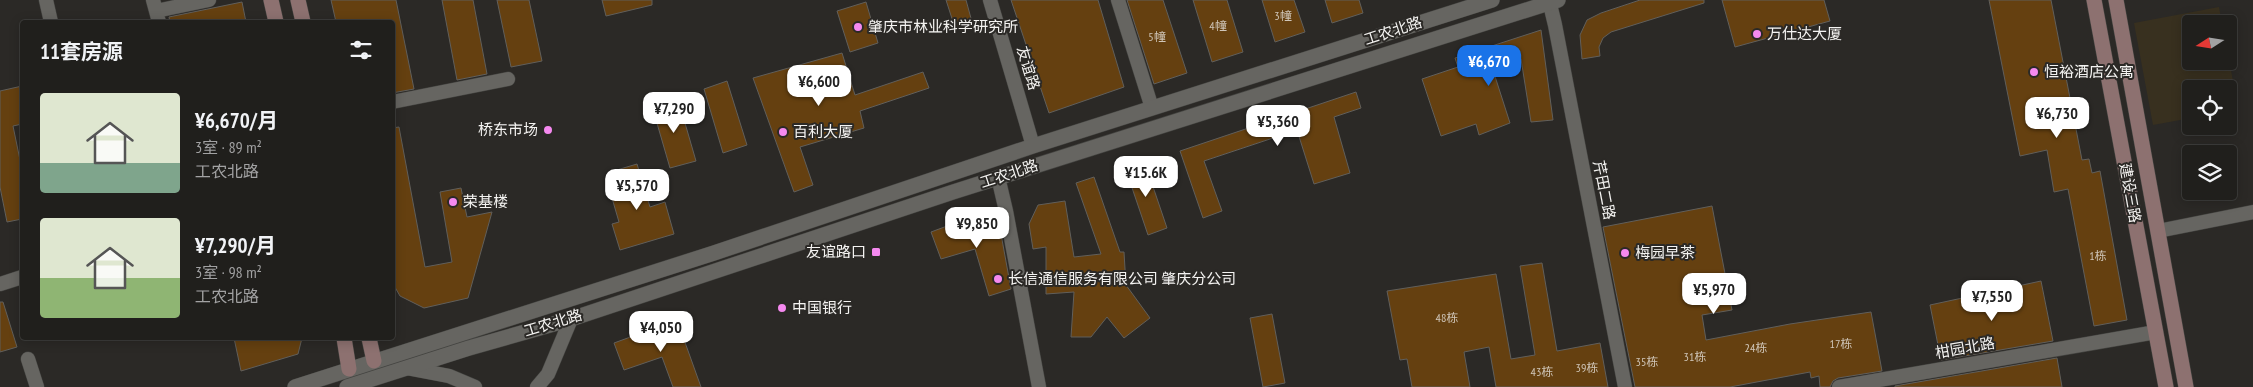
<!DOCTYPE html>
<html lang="zh">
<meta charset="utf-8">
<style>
:root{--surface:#201f1c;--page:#282725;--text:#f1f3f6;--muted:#a2a2a3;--line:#3d3d3b;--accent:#1a73e8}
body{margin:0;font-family:"PT Sans Narrow","Noto Sans SC",sans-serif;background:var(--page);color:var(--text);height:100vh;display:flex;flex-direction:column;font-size:19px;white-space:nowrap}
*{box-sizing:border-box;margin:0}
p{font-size:16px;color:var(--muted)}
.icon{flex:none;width:28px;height:28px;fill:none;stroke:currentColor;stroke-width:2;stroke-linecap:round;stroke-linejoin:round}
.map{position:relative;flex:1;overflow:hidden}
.details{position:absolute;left:20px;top:20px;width:375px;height:320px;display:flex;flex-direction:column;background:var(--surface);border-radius:5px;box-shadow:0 2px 12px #0003,0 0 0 1px var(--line)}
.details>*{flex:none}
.needle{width:32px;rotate:258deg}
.fabs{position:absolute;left:2182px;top:15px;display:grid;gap:10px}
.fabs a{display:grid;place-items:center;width:55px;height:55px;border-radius:5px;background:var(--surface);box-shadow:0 2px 12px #0003,0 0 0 1px var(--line);font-size:25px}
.price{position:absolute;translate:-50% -42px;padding:0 11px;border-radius:10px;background:#fff;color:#222;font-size:16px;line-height:32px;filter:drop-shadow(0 1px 2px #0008)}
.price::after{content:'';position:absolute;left:50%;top:30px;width:15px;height:11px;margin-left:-8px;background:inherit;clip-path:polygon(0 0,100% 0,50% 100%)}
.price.active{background:var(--accent);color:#fff}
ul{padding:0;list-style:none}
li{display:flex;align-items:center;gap:15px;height:125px;padding:0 20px}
li span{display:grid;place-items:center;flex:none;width:140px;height:100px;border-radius:5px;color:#555}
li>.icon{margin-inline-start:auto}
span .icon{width:60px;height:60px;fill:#fffc;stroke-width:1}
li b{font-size:21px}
h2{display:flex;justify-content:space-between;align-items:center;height:60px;padding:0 20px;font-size:21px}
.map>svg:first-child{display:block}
.medical{fill:#38301f}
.building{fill:#654010;stroke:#615f5b}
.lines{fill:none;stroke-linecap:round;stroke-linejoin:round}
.minor-casing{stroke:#444441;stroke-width:15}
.tertiary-casing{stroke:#444441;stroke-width:16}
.secondary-casing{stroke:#444441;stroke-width:16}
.minor{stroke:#666561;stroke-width:14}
.tertiary{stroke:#666561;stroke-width:15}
.secondary{stroke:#8d7170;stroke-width:15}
.poi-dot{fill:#f589ef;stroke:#2b2926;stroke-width:2}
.labels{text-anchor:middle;stroke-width:4;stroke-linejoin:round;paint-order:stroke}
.number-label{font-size:12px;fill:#d0c6b9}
.poi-label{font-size:15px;fill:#f4f3f1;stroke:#2b2926;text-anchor:start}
.street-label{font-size:15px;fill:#f4f3f1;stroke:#2b2926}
</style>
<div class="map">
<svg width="2253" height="387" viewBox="0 0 2253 387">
<rect width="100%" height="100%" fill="#2b2926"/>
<path class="medical" d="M2219 7 2222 24H2191V61H2229V59L2238 110 2229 111V89H2191V118L2153 125 2134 23Z"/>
<path class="building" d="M331 0H396L414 89 392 93V22H336Z
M442 0H473L487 74 457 80Z
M497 0H529L542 61 511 67Z
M602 0H652V5L606 16Z
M946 0H966L972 22 955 28Z
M1011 0H1098L1124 87 1049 113Z
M1127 0H1163L1187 73 1154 84Z
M1193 0H1227L1243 52 1212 62Z
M1262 0H1294L1305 32 1275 42Z
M1325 0H1359L1363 13 1332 23Z
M1640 0H1704V3L1611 32 1603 38 1599 47 1600 56 1582 59 1580 35 1587 20 1601 13Z
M1722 0H1824L1830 21 1735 47Z
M1989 0H2051L2082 160 2089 159 2092 173 2100 171 2127 320 2094 326 2068 189 2054 192 2047 150 2020 156Z
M242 2 246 22H170L169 17Z
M866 2 878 43 850 52 837 11Z
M1541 30 1553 120 1531 122 1521 59 1492 67 1510 123 1479 135 1476 124 1441 136 1422 79 1458 67 1455 58Z
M842 53 855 95 923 72 929 88 860 111 864 128 800 147 813 185 794 192 753 78Z
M727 81 747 145 723 153 704 89Z
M22 86V124L13 126 20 160 22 159V219L7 222 0 187V91Z
M1356 92 1361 108 1334 117 1350 173 1314 184 1297 130 1204 161 1222 211 1203 218 1180 151Z
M678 99 696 161 670 168 652 106Z
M399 127 425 267 452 262 440 192 461 188 467 217 492 212 468 298 424 308 400 296 392 282V128Z
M1144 160 1167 228 1148 235 1125 167Z
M637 164 650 207 665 202 674 234 620 250 612 224 619 222 612 198 617 196 610 172Z
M1094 177 1120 252H1124L1126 285 1150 318 1124 338 1107 317 1091 337H1071L1074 292 1046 294V247L1033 249 1029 224 1038 205 1065 201 1074 257 1101 254 1076 183Z
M1712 206 1732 310 1702 315 1706 340 1790 324 1871 312 1882 371 1838 378 1833 381 1830 387H1820L1819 376 1811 378 1810 372 1730 387H1635L1603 227Z
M974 216 991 218 1001 234 1011 289 989 296 975 249 941 259 931 232Z
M1542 263 1557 351 1600 343 1608 387H1496L1489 347 1464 352 1470 387H1412L1407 359 1400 360 1387 291 1496 274 1511 359 1535 355 1520 266Z
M2041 281 2053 341 1941 360 1930 305Z
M0 302H3L17 347 0 352Z
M1272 314 1285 383 1263 387 1250 318Z
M677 320 701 387H673L662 357 624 370 614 343Z
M234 338H302L298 354 241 371Z
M2057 358 2062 387H1895V386Z"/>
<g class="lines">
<defs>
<path id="minor" d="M46 0 51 22
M153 0 159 22
M990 0 1033 146
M1118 0 1152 108
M1549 0 1555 25 1625 387
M156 11 209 0
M392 102 508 79
M998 177 1006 211 1039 387
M2158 231 2253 212
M0 284 22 277
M28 359 37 387
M407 368 449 376 475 387
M537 387 548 374 571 319
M1839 387 2156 332"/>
<path id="tertiary" d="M295 387 714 253 1033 146 1492 0
M347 387 469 348 571 319 953 192 1558 0"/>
<path id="secondary" d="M271 0 276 22
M298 0 303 22
M2094 0 2166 387
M2116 0 2186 387
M344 338 349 369
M369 338 374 361"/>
</defs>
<use href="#minor" class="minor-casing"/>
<use href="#tertiary" class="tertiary-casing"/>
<use href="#secondary" class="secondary-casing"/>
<use href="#minor" class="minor"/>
<use href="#tertiary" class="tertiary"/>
<use href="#secondary" class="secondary"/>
</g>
<g class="poi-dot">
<circle cx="858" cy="27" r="5"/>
<circle cx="1757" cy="34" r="5"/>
<circle cx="2034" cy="72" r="5"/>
<circle cx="548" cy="130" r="5"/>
<circle cx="783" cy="132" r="5"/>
<circle cx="453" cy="202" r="5"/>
<rect x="871" y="247" width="10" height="10" rx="2.5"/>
<circle cx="1625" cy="253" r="5"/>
<circle cx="998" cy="279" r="5"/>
<circle cx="782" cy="308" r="5"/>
</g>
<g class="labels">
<g class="number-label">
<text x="1283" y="20">3幢</text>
<text x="1218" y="30">4幢</text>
<text x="1157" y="41">5幢</text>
<text x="2098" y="260">1栋</text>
<text x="1447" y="322">48栋</text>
<text x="1841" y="348">17栋</text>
<text x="1756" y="352">24栋</text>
<text x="1695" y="361">31栋</text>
<text x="1647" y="366">35栋</text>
<text x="1587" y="372">39栋</text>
<text x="1542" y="376">43栋</text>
</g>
<g class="poi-label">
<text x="868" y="32">肇庆市林业科学研究所</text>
<text x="1767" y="39">万仕达大厦</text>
<text x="2044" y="77">恒裕酒店公寓</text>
<text x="538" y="135" text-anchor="end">桥东市场</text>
<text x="793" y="137">百利大厦</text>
<text x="463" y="207">荣基楼</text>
<text x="866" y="257" text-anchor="end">友谊路口</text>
<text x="1635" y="258">梅园早茶</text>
<text x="1008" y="284">长信通信服务有限公司 肇庆分公司</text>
<text x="792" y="313">中国银行</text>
</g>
<g class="street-label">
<text transform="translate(1393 31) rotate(-18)" y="5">工农北路</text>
<text transform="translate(1028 68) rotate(73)" y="5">友谊路</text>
<text transform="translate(1009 174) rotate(-18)" y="5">工农北路</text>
<text transform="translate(1604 190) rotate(79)" y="5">芹田二路</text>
<text transform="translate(2130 193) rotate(80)" y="5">建设三路</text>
<text transform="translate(553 323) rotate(-17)" y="5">工农北路</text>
<text transform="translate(1965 348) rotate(-10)" y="5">柑园北路</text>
</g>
</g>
</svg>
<div class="fabs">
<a><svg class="needle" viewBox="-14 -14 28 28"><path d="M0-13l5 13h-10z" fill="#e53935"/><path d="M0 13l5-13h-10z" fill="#a2a2a3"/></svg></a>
<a><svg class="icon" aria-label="locate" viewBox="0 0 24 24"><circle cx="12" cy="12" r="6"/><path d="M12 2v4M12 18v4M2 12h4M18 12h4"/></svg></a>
<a><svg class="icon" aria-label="layers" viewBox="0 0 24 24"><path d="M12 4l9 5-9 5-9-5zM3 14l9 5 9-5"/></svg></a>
</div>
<b class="price active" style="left:1489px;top:87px">¥6,670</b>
<b class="price" style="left:819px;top:107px">¥6,600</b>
<b class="price" style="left:674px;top:134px">¥7,290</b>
<b class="price" style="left:2057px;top:139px">¥6,730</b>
<b class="price" style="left:1278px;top:147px">¥5,360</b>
<b class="price" style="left:1146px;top:198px">¥15.6K</b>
<b class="price" style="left:637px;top:211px">¥5,570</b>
<b class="price" style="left:977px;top:249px">¥9,850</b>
<b class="price" style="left:1714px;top:315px">¥5,970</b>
<b class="price" style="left:1992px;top:322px">¥7,550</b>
<b class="price" style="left:661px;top:353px">¥4,050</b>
<section class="details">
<h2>11套房源<svg class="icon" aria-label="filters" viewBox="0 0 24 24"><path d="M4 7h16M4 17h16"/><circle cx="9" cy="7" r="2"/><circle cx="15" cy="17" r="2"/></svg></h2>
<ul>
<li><span style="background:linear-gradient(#dfe7d0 70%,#7fa58c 0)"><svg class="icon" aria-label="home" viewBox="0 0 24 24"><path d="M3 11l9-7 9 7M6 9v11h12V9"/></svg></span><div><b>¥6,670/月</b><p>3室 · 89 m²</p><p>工农北路</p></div></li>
<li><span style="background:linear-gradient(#dfe7d0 60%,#8fb573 0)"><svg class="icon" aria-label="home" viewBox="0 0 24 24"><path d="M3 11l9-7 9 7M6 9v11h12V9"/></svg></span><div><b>¥7,290/月</b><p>3室 · 98 m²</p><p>工农北路</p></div></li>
</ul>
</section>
</div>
